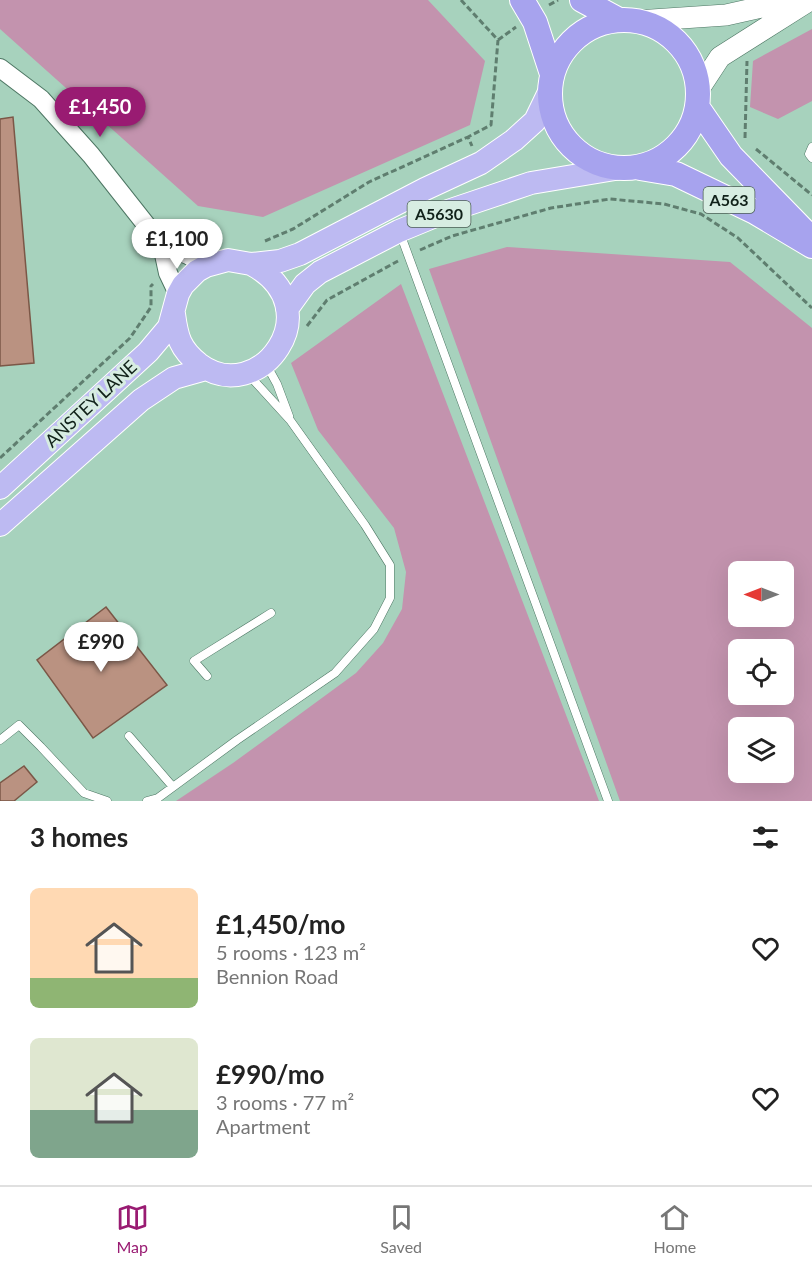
<!DOCTYPE html>
<meta charset="utf-8">
<style>
:root{--surface:#fff;--page:#f6f6f6;--text:#222;--muted:#767676;--line:#e0e0e0;--accent:#991b72}
body{margin:0;font-family:Lato,sans-serif;background:var(--page);color:var(--text);height:100vh;display:flex;flex-direction:column;font-size:22px;white-space:nowrap}
*{box-sizing:border-box;margin:0}
p{font-size:20px;color:var(--muted)}
.icon{flex:none;width:33px;height:33px;fill:none;stroke:currentColor;stroke-width:2;stroke-linecap:round;stroke-linejoin:round}
.map{position:relative;height:801px;overflow:hidden}
.details{display:flex;flex-direction:column;background:var(--surface);flex:1}
.details>*{flex:none}
.needle{width:39px;rotate:270deg}
.tools{position:absolute;left:728px;top:561px;display:grid;gap:12px}
.tools a{display:grid;place-items:center;width:66px;height:66px;border-radius:9px;background:var(--surface);box-shadow:0 6px 24px #0002;font-size:30px}
.price{position:absolute;translate:-50% -51px;padding:0 14px;border-radius:21px;background:#fff;color:#222;font-size:20px;line-height:39px;filter:drop-shadow(0 2px 3px #0008)}
.price::after{content:'';position:absolute;left:50%;top:36px;width:18px;height:14px;margin-left:-9px;background:inherit;clip-path:polygon(0 0,100% 0,50% 100%)}
.price.current{background:var(--accent);color:#fff}
ul{padding:0;list-style:none}
li{display:flex;align-items:center;gap:18px;height:150px;padding:0 30px}
li span{display:grid;place-items:center;flex:none;width:168px;height:120px;border-radius:9px;color:#555}
li>.icon{margin-inline-start:auto}
span .icon{width:72px;height:72px;fill:#fffc;stroke-width:1}
li b{font-size:26px}
h2{display:flex;justify-content:space-between;align-items:center;height:72px;padding:0 30px;font-size:26px}
.tabs{display:flex;justify-content:space-around;align-items:center;height:84px;border-top:2px solid var(--line);background:var(--surface);font-size:16px;color:var(--muted)}
.tabs a{display:grid;justify-items:center;gap:3px}
.tabs .current{color:var(--accent)}
.map>svg:first-child{display:block}
.green{fill:#c393ae;fill-rule:evenodd}
.building{fill:#ba9281;stroke:#7b5747;stroke-width:1.5}
.lines{fill:none;stroke-linecap:round;stroke-linejoin:round}
.service-casing{stroke:#4d7663;stroke-width:9}
.tertiary-casing{stroke:#4d7663;stroke-width:20}
.secondary-casing{stroke:#4d7663;stroke-width:22}
.primary-casing{stroke:#fff;stroke-width:24}
.trunk-casing{stroke:#fff;stroke-width:26}
.path{stroke:#5f7e6f;stroke-width:3;stroke-dasharray:6 3;stroke-linecap:butt}
.service{stroke:#fff;stroke-width:8}
.tertiary{stroke:#fff;stroke-width:18}
.secondary{stroke:#fff;stroke-width:21}
.primary{stroke:#bdbaf2;stroke-width:22}
.trunk{stroke:#a7a3ee;stroke-width:24}
.labels{text-anchor:middle;stroke-width:6;stroke-linejoin:round;paint-order:stroke}
.shield{fill:#d7ede2;stroke:#4c5f56;stroke-width:1.5}
.shield-label{font-size:16px;font-weight:bold;fill:#11221a}
.street-label{font-size:18px;fill:#11221a;stroke:#d7ede2}
</style>
<div class="map">
<svg width="812" height="801" viewBox="0 0 812 801">
<rect width="100%" height="100%" fill="#a7d2bd"/>
<path class="green" d="M0 0H428L485 61 470 125 263 217 198 206 0 29Z
M812 29V101L778 119 750 107 753 61Z
M507 247 730 262 812 328V801H620L429 269ZM738 572H783V616H738ZM738 650H783V694H738ZM738 728H783V772H738Z
M401 284 599 801H176L233 763 356 673 383 643 402 609 406 572 394 528 318 430 291 363Z"/>
<path class="building" d="M13 117 34 363 0 366V119Z
M106 607 167 685 93 738 37 660Z
M24 766 37 782 14 801H0V783Z"/>
<g class="lines">
<defs>
<path id="service" d="M812 147 809 154 812 158
M400 233 608 801
M266 364 277 384 289 416
M207 676 194 661 271 613
M129 736 173 787
M0 740 19 725 41 747 84 793 107 801
M147 801 158 798 237 740 335 673 374 629 390 598V565L365 525 290 420 248 374"/>
<path id="tertiary" d="M0 68 41 99 91 155 162 245 168 273 178 294
M162 245 188 255 206 266"/>
<path id="secondary" d="M637 21 726 15 793 0
M699 89 720 57 810 0"/>
<path id="primary" d="M287 309 305 284 320 272 399 231 445 212 531 183 615 169
M174 314C177 337 180 349 199 364 259 409 334 308 251 264
M0 488 148 352 169 327 178 294 183 285 197 271 206 266 228 260 251 264 280 261 300 254 425 189 481 163 514 140 535 121 550 90
M0 525 141 400 174 378 206 369"/>
<path id="trunk" d="M522 0 535 22 552 74
M582 0 619 20
M550 94a74 74 0 1 1 148 0a74 74 0 1 1-148 0Z
M698 108 731 156 803 230
M640 168 676 174 755 212 812 246"/>
</defs>
<use href="#service" class="service-casing"/>
<use href="#tertiary" class="tertiary-casing"/>
<use href="#secondary" class="secondary-casing"/>
<use href="#primary" class="primary-casing"/>
<use href="#trunk" class="trunk-casing"/>
<path class="path" d="M461 0 498 40 491 125 468 137 472 146
M549 5 558 0
M498 40 516 27
M745 138 747 61
M756 149 812 195
M265 241 293 229 369 182 468 137
M420 250 452 236 551 208 610 199 664 204 701 214 738 238 812 308
M307 326 327 300 398 261
M0 458 130 338 151 307V286L153 284"/>
<use href="#service" class="service"/>
<use href="#tertiary" class="tertiary"/>
<use href="#secondary" class="secondary"/>
<use href="#primary" class="primary"/>
<use href="#trunk" class="trunk"/>
</g>
<g class="labels">
<g class="shield">
<rect x="703.5" y="187" width="51" height="26" rx="4.5"/>
<rect x="407.5" y="201" width="63" height="26" rx="4.5"/>
</g>
<g class="shield-label">
<text x="729" y="206">A563</text>
<text x="439" y="220">A5630</text>
</g>
<g class="street-label">
<text transform="translate(91 404) rotate(-43)" y="6">ANSTEY LANE</text>
</g>
</g>
</svg>
<div class="tools">
<a><svg class="needle" viewBox="-14 -14 28 28"><path d="M0-13l5 13h-10z" fill="#e53935"/><path d="M0 13l5-13h-10z" fill="#767676"/></svg></a>
<a><svg class="icon" aria-label="locate" viewBox="0 0 24 24"><circle cx="12" cy="12" r="6"/><path d="M12 2v4M12 18v4M2 12h4M18 12h4"/></svg></a>
<a><svg class="icon" aria-label="layers" viewBox="0 0 24 24"><path d="M12 4l9 5-9 5-9-5zM3 14l9 5 9-5"/></svg></a>
</div>
<b class="price current" style="left:100px;top:138px">£1,450</b>
<b class="price" style="left:177px;top:270px">£1,100</b>
<b class="price" style="left:101px;top:673px">£990</b>
</div>
<section class="details">
<h2>3 homes<svg class="icon" aria-label="filters" viewBox="0 0 24 24"><path d="M4 7h16M4 17h16"/><circle cx="9" cy="7" r="2"/><circle cx="15" cy="17" r="2"/></svg></h2>
<ul>
<li><span style="background:linear-gradient(#ffd9b3 75%,#8fb573 0)"><svg class="icon" aria-label="home" viewBox="0 0 24 24"><path d="M3 11l9-7 9 7M6 9v11h12V9"/></svg></span><div><b>£1,450/mo</b><p>5 rooms · 123 m²</p><p>Bennion Road</p></div><svg class="icon" aria-label="heart" viewBox="0 0 24 24"><path d="M12 20l-8-8c-3-5 5-10 8-4 3-6 11-1 8 4z"/></svg></li>
<li><span style="background:linear-gradient(#dfe7d0 60%,#7fa58c 0)"><svg class="icon" aria-label="home" viewBox="0 0 24 24"><path d="M3 11l9-7 9 7M6 9v11h12V9"/></svg></span><div><b>£990/mo</b><p>3 rooms · 77 m²</p><p>Apartment</p></div><svg class="icon" aria-label="heart" viewBox="0 0 24 24"><path d="M12 20l-8-8c-3-5 5-10 8-4 3-6 11-1 8 4z"/></svg></li>
</ul>
</section>
<nav class="tabs">
<a class="current"><svg class="icon" aria-label="map" viewBox="0 0 24 24"><path d="M3 6l6-2 6 2 6-2v14l-6 2-6-2-6 2zM9 4v14M15 6v14"/></svg>Map</a>
<a><svg class="icon" aria-label="saved" viewBox="0 0 24 24"><path d="M7 4h10v16l-5-4-5 4z"/></svg>Saved</a>
<a><svg class="icon" aria-label="home" viewBox="0 0 24 24"><path d="M3 11l9-7 9 7M6 9v11h12V9"/></svg>Home</a>
</nav>
